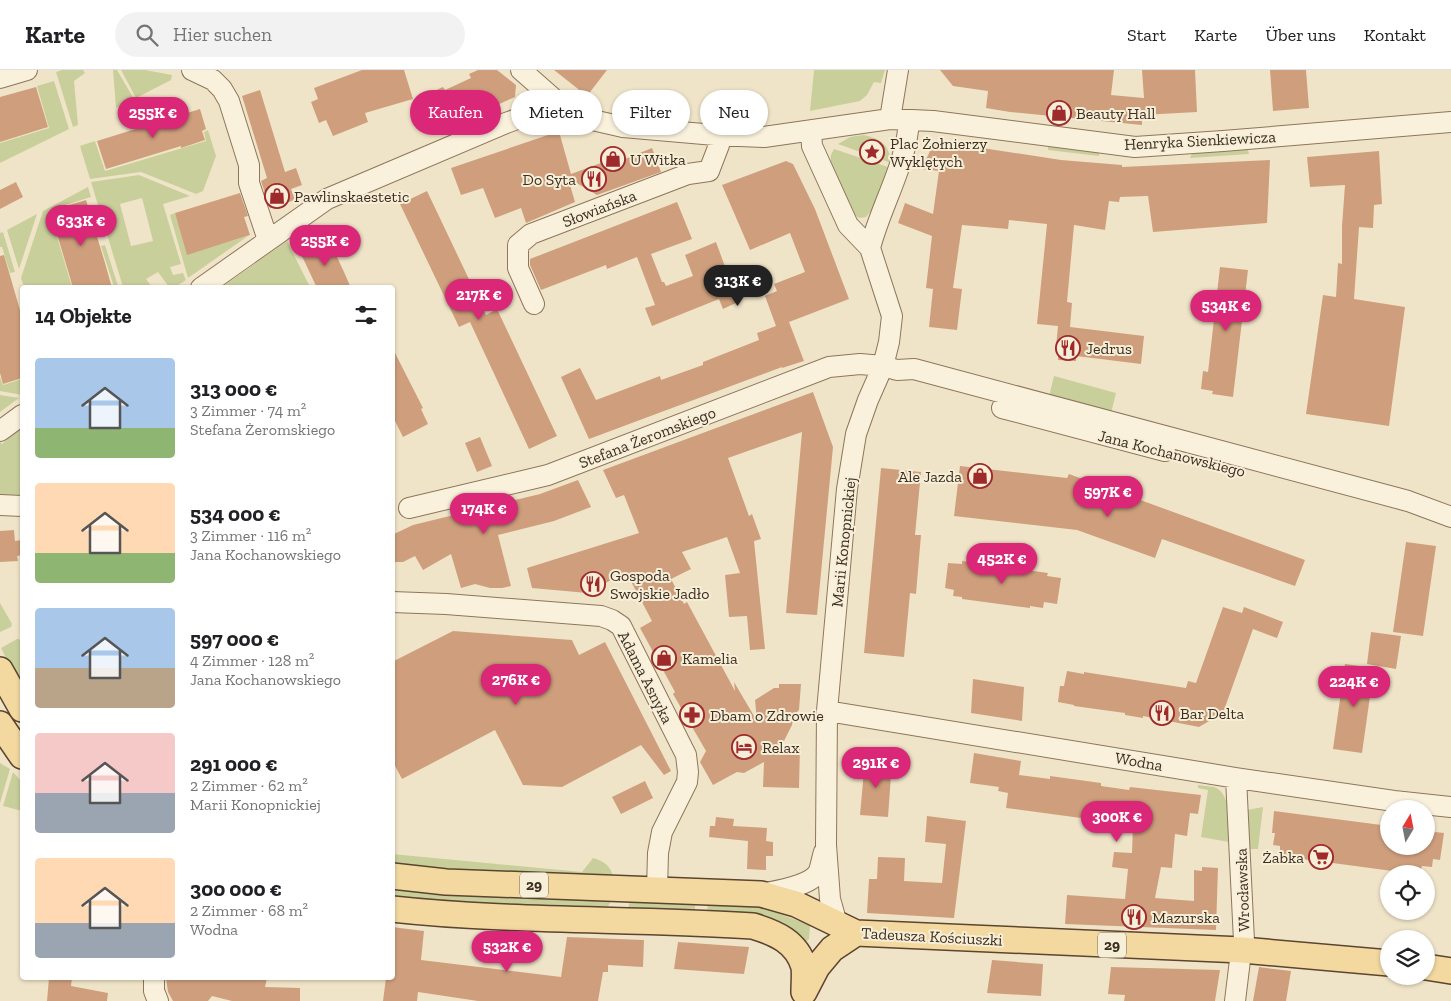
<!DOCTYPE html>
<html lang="de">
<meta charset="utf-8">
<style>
:root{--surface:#fff;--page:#f2f2f2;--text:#202124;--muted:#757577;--line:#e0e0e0;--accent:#db2777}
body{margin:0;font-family:"Zilla Slab",serif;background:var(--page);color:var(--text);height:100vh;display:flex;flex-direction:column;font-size:19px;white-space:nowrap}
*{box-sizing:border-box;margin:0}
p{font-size:16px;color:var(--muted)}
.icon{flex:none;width:28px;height:28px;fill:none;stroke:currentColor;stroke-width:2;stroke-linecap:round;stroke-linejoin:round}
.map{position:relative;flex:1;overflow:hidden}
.details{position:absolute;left:20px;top:215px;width:375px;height:695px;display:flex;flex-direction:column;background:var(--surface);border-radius:5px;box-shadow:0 1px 4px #0004}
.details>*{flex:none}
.top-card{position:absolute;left:410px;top:20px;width:475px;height:45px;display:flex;gap:10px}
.needle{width:32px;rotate:10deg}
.fabs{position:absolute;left:1380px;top:730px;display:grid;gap:10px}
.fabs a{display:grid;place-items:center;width:55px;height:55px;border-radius:50%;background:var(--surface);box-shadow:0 1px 4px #0004;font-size:25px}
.price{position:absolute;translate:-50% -42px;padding:0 11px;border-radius:18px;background:var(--accent);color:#fff;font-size:16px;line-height:32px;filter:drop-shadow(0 1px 2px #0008)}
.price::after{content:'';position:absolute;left:50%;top:30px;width:15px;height:11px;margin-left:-8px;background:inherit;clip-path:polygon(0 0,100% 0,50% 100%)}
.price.selected{background:#222;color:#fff}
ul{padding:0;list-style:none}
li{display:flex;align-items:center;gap:15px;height:125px;padding:0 15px}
li span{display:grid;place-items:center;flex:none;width:140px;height:100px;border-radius:5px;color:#555}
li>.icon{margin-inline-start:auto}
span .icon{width:60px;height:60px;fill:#fffc;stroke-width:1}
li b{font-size:21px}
h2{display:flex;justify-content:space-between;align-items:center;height:60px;padding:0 15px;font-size:21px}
.pill{padding:0 18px;border-radius:22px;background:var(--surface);box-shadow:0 1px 4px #0004;font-size:18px;line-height:45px}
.pill.selected{background:var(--accent);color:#fff}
header{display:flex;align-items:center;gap:30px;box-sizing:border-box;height:70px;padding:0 25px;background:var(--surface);border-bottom:1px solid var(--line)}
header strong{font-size:24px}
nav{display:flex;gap:28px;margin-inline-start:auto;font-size:18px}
.search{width:350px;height:45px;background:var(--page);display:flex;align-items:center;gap:12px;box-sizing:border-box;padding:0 18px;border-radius:28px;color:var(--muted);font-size:19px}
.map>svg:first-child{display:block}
.green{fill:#c9cf9b;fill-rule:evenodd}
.building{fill:#cf9f7d}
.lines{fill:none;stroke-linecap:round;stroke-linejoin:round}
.minor-casing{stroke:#8d765c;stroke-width:22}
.major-casing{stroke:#5b4430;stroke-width:28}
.minor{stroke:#faf1dc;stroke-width:20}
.major{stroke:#f3d9a0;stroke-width:25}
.labels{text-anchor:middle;stroke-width:4;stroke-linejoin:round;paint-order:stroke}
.shield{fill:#f7eed8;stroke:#756857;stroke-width:1}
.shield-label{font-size:15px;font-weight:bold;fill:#3d2e20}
.poi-label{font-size:16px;fill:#3d2e20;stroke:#f7eed8;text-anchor:start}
.street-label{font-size:16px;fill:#3d2e20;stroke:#f7eed8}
</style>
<header>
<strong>Karte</strong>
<div class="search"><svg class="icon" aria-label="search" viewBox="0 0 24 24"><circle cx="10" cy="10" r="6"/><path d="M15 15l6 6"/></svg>Hier suchen</div>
<nav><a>Start</a><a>Karte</a><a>Über uns</a><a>Kontakt</a></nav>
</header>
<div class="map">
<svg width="1451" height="931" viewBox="0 0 1451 931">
<rect width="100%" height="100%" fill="#f0e4c8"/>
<path class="green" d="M62 0H83L85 3 74 11 78 55 73 57 56 2Z
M113 0H117L134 29 116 38Z
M121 0H145L172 5 171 10 136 28Z
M814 0H885L881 13 874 12 867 25 860 31 810 41Z
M54 11 69 59 0 93V73L49 58 37 16Z
M208 60 216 86 203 121 196 124 141 102 90 109 80 76 95 71 105 101 206 71 204 62Z
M863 65C880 68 890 75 891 93L838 74 850 67Z
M1048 75 1099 81V86L1048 80Z
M1247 76 1249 84 1190 88 1193 81Z
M834 79 891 98 872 140 866 147 859 148 853 144 830 95 831 85Z
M139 105 190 126 163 134 181 194 170 197 173 205 183 203 186 210 175 217H169L158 202 146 209 152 217H123L91 112ZM142 128 153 171 131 176 120 134Z
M88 117 91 127 49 140 72 217H24L21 208 43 141Z
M175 143 188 184 248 166 188 208 170 145Z
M37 144 19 199 7 160Z
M3 162 15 202 10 203 2 177H0V163Z
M287 171 310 217H222Z
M105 175 118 216 114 217 101 176Z
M1054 306 1116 323 1110 347 1048 331Z
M0 307 3 315 22 309V325L0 321Z
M0 325 19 328 0 342Z
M22 358 21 427 16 429 0 425V372L2 374Z
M0 533 12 554 11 557 0 562Z
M17 569H19L22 575V619L1 578Z
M0 693 10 699 0 733Z
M13 702 22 712V741L3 736Z
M1198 715C1203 716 1209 716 1214 717 1233 724 1228 756 1229 772L1201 767 1208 720 1198 718Z
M1263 737 1258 779H1249L1247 740Z
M392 784 582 802 593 788C604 791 611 796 613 807L475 803 393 795Z
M393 815 613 828 607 838 598 841 393 828Z
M630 829 695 831V844L628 839Z
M708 831 740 833 763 838 810 855 809 869 804 874 707 845Z"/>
<path class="building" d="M362 0H404L413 29 365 43 368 52 333 66 326 50 319 53 311 32 318 29 314 18Z
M478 0H497L516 15 515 27 435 62 419 28 443 17 445 20 471 8 469 4Z
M554 0H607L587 26Z
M940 0H1114L1111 25 1144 28 1142 0H1195L1197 42 1142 45V55L1010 42 986 38 988 21 953 16Z
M1270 0H1306L1309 38 1273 41Z
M36 17 48 57 0 72V27Z
M260 20 285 102 296 98 302 115 291 119 295 130 270 138 261 111 267 108 242 26Z
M200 39 206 59 202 61 205 70 181 78V76L106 99 97 71Z
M551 64 560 65 571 104 601 93 600 90 609 87 612 81 625 89 652 78 661 102 597 125 568 108 575 132 526 153 521 138 495 148 483 118 461 125 451 98Z
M937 71 1061 90 1122 95V97L1270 90 1267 153 1153 162 1148 126 1120 127 1119 132 1109 131 1105 160 1074 155 1067 232 1072 233 1070 257 1144 266 1141 294 1076 286V291L1058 290 1059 278 1056 277 1058 256 1037 254 1047 154 1009 150 1008 159 962 155 953 218 962 219 957 260 929 257 933 219 926 218 932 166 898 153 905 133 933 144 939 101 922 99 933 74Z
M1379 81 1382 134 1374 135 1373 158 1359 157 1354 229 1405 237 1389 356 1306 344 1323 225 1336 227 1338 193 1342 194V156L1345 115 1310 117 1307 87Z
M786 91 793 94 815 139 849 229 789 252 804 291 782 298V297L589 369 561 307 580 298 596 330 660 306 661 310 703 295V292L759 270 757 263 776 256 765 226 777 221 774 214 805 202 790 163 750 180 722 115Z
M16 112 23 127 0 139V120Z
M427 121 486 245 497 239 557 366 529 379 470 252 459 257 400 134Z
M240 123 248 146 244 147 250 165 187 185 175 143Z
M86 130 105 193 112 218H73L69 204 50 141Z
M677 132 692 169 651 184 662 212H664L666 216 693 206 685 185 716 172 738 232 723 239 719 229 652 256 645 238 655 235 637 187 607 199 606 195 541 220 530 195V189Z
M329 170 344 202 351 218H317L301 184Z
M4 185 22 247V308L3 314 0 303V186Z
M1220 197 1248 200 1233 327 1212 324 1213 321 1201 319 1203 301 1208 302Z
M392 277 423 338 421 339 428 354 403 367 392 345Z
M813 322 833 377 817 545 786 543 802 362 728 388 749 446 752 444 761 469 754 471 765 579 750 580 747 546 729 547 725 505 740 503 727 467 682 482 691 499 671 509 684 534 687 532 735 621 734 612 757 651 755 630 774 618H779V614H801L799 640 794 645 792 655 781 677H800L799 718 763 717 764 692 744 703 737 702 713 715 700 692 706 681 673 624 675 622 640 558 652 551 626 502 587 523 532 518 527 498 639 463 624 425 616 428 603 400Z
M480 367 492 396 477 402 465 373Z
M960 396 1067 408 1069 404 1305 490 1295 516 1162 469 1155 488 1077 460 954 446Z
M881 398 921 402 915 465H921L916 524 910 523 904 587 864 583Z
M578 410 591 437 554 451 498 465 511 516 502 518H490L475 514 461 518 451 484 423 500 415 486 403 492H392V465L413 455 540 424Z
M14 460 15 471 22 470V485L17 486 18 491 0 492V461Z
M1406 472 1436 476 1423 566 1393 562Z
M962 491 1048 503 1047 506 1061 508 1057 534 1044 532 1043 538 1030 536V538L962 529V527L953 526 954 520 945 518 948 493 962 494Z
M1223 537 1242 543 1244 537 1283 552 1277 568 1253 559 1223 643 1199 657 1143 646V648L1125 645V643L1074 636V635L1058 632 1060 616H1064L1067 601 1084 604V602L1186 618 1188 611 1196 613Z
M453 561 572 570 579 585 605 572 671 701 664 705 641 675 562 717 523 715 495 660 402 709 392 690V592Z
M1371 562 1401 566 1396 599 1367 594Z
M1345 594 1374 598 1362 683 1333 679Z
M973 609 1024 617 1022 651 971 643Z
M974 683 1021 691 1019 705 1050 709V706L1101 713V716L1129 720 1130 717 1201 725 1198 744 1190 743 1187 766 1175 764 1172 798 1161 797 1155 828 1194 831V800L1202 801V797L1218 798 1216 860 1065 854 1067 825 1125 829 1128 799 1112 797 1114 782 1132 783 1133 755 1006 738 1008 723 998 721 999 717 970 713Z
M865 690 892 692 888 747 860 745Z
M645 711 653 728 621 744 612 727Z
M1274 741 1389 756V776H1426V761L1444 763 1440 790 1433 789 1432 797 1422 796 1421 799 1401 797 1400 802 1280 786V776L1273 775 1275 763H1272Z
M927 746 966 751 954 848 867 843 869 809H877L878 787 905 788 904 811 942 813 946 774 925 772Z
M716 747 734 749 733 756 767 758 766 771 773 772V786H766V800L747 799 748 771 709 767 710 756H715Z
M392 857 424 861 421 890 561 907 567 867 644 870 643 897 608 895V902H603L598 931H478L418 922 417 931H383L386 908H392Z
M678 872 749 877 744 904 674 899Z
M992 890 1043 894 1041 926 987 923Z
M1111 897 1220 900 1215 931H1124L1125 925 1108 924Z
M1259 897 1291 901 1286 931H1253Z
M49 908H72L71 916 108 923 107 931H47Z
M166 908H267L265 917 300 918V931H232L212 926 208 931H173L168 922Z"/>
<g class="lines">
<defs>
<path id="minor" d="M192 0 213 10 222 19 229 31 249 95V113L268 170
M521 0 554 29 588 49 623 57 715 65 764 67 890 49 933 51 1135 77 1223 71 1451 52
M0 8 27 0
M890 49 898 0
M811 61 812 76 848 155 870 178 892 246 889 272 883 296 868 330 856 364 847 419 827 641 826 775 830 829 837 854
M870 178C881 135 907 94 909 50
M201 218 327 129 506 53 539 41 554 29
M534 234 518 198V175L531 164 688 104 709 101 719 75V65
M1002 338 1165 381
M0 361 22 345
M0 435 22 436
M409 438 548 405 829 297 860 294 883 296 897 300 914 299 1408 431 1451 447
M392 532 446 534 601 546 612 550 621 556 686 685 688 702 687 712 662 762 658 783 657 820
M827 641 1236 708 1394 731 1451 737
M761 824C776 821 812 816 819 801 821 795 822 788 824 782
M154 908V921L158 931
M1235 931 1240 890 1244 871 1236 708"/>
<path id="major" d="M0 600 22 639
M0 654 22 686
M392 806 446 812 761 824 796 834 856 863 1242 880 1389 893
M392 839C512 852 633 848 753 856 776 863 797 872 804 897 805 904 804 913 804 921
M1426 897 1451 901
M804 922 817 897 832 879 856 863"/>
</defs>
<use href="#minor" class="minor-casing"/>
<use href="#major" class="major-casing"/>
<use href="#minor" class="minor"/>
<use href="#major" class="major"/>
</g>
<defs>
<symbol id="shop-ring" viewBox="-11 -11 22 22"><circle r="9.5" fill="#f7eed8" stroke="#9e2a2b" stroke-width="1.5"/><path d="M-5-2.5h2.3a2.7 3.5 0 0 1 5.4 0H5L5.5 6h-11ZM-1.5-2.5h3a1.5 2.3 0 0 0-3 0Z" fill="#9e2a2b"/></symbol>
<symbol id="sight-ring" viewBox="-11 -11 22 22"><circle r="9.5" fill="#f7eed8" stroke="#9e2a2b" stroke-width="1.5"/><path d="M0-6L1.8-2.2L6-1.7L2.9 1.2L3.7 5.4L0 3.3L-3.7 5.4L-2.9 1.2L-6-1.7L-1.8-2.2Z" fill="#9e2a2b"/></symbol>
<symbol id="restaurant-ring" viewBox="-11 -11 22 22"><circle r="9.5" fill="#f7eed8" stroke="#9e2a2b" stroke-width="1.5"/><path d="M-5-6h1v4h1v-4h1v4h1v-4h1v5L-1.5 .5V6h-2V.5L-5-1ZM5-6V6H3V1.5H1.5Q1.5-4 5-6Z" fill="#9e2a2b"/></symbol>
<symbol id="pharmacy-ring" viewBox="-11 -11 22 22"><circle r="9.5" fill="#f7eed8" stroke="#9e2a2b" stroke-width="1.5"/><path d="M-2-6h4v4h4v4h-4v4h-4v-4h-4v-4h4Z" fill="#9e2a2b"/></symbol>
<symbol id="hotel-ring" viewBox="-11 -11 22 22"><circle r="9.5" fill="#f7eed8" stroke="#9e2a2b" stroke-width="1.5"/><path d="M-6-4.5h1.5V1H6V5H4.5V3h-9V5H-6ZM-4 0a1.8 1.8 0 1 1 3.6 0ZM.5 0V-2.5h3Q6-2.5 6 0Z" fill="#9e2a2b"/></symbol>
<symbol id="supermarket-ring" viewBox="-11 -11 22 22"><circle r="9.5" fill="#f7eed8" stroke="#9e2a2b" stroke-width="1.5"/><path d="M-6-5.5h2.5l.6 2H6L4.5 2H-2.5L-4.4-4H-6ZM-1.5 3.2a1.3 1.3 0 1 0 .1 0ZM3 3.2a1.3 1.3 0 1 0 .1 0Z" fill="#9e2a2b"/></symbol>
</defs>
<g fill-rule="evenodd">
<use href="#shop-ring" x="1045" y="29" width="28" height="28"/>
<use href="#sight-ring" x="858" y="68" width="28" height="28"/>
<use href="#shop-ring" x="599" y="75" width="28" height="28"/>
<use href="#restaurant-ring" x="580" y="95" width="28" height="28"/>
<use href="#shop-ring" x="263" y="112" width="28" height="28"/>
<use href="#restaurant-ring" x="1054" y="264" width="28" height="28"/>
<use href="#shop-ring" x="966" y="392" width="28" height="28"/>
<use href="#restaurant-ring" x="579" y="500" width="28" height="28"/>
<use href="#shop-ring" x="650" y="574" width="28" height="28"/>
<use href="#restaurant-ring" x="1148" y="629" width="28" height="28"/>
<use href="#pharmacy-ring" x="678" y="631" width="28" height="28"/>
<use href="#hotel-ring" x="730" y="663" width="28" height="28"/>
<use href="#supermarket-ring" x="1307" y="773" width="28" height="28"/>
<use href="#restaurant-ring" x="1120" y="833" width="28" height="28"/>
</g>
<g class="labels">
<g class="shield">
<rect x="520" y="802.5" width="28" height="25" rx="4"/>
<rect x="1098" y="862.5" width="28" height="25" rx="4"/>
</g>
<g class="shield-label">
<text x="534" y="820">29</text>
<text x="1112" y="880">29</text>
</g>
<g class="poi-label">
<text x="1076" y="49">Beauty Hall</text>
<text x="890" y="79">Plac Żołnierzy<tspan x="890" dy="18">Wyklętych</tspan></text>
<text x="630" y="95">U Witka</text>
<text x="576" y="115" text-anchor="end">Do Syta</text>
<text x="294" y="132">Pawlinskaestetic</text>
<text x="1086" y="284">Jedrus</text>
<text x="962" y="412" text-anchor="end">Ale Jazda</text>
<text x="610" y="511">Gospoda<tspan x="610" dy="18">Swojskie Jadło</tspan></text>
<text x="682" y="594">Kamelia</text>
<text x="1180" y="649">Bar Delta</text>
<text x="710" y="651">Dbam o Zdrowie</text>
<text x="762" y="683">Relax</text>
<text x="1304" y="793" text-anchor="end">Żabka</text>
<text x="1152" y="853">Mazurska</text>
</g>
<g class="street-label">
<text transform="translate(1200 70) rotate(-3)" y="6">Henryka Sienkiewicza</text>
<text transform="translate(599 138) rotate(-21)" y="6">Słowiańska</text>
<text transform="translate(647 367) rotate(-21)" y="6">Stefana Żeromskiego</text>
<text transform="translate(1172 383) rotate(14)" y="6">Jana Kochanowskiego</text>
<text transform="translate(843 472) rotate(-84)" y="6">Marii Konopnickiej</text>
<text transform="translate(646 607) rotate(63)" y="6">Adama Asnyka</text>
<text transform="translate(1139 691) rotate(10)" y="6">Wodna</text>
<text transform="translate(1242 820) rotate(-92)" y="6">Wrocławska</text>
<text transform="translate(932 866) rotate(3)" y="6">Tadeusza Kościuszki</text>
</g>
</g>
</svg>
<div class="fabs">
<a><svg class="needle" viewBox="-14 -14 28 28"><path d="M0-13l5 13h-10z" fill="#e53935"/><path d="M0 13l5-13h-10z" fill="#757577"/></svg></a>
<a><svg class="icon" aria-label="locate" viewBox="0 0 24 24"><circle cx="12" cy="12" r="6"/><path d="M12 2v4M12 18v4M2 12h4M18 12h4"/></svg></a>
<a><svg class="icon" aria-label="layers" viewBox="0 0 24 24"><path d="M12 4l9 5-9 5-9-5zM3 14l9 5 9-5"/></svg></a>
</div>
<b class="price" style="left:153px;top:69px">255K €</b>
<b class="price" style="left:81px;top:177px">633K €</b>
<b class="price" style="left:325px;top:197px">255K €</b>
<b class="price selected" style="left:738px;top:237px">313K €</b>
<b class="price" style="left:479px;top:251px">217K €</b>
<b class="price" style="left:1226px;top:262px">534K €</b>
<b class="price" style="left:1108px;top:448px">597K €</b>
<b class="price" style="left:484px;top:465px">174K €</b>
<b class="price" style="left:1002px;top:515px">452K €</b>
<b class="price" style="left:516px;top:636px">276K €</b>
<b class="price" style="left:1354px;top:638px">224K €</b>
<b class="price" style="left:876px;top:719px">291K €</b>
<b class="price" style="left:1117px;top:773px">300K €</b>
<b class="price" style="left:507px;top:903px">532K €</b>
<div class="top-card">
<a class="pill selected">Kaufen</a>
<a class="pill">Mieten</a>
<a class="pill">Filter</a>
<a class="pill">Neu</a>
</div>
<section class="details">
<h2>14 Objekte<svg class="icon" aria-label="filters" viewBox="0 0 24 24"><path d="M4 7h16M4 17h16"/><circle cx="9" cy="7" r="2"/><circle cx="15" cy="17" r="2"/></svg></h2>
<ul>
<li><span style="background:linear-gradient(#a9c7e8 70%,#8fb573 0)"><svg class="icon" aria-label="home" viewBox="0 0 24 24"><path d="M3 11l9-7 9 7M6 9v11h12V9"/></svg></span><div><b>313 000 €</b><p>3 Zimmer · 74 m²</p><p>Stefana Żeromskiego</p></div></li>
<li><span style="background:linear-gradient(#ffd9b3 70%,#8fb573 0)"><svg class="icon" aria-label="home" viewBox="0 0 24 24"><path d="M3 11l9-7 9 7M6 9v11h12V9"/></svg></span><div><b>534 000 €</b><p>3 Zimmer · 116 m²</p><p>Jana Kochanowskiego</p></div></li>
<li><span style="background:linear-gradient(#a9c7e8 60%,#b9a48a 0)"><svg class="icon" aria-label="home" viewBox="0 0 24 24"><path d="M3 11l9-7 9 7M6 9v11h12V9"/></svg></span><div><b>597 000 €</b><p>4 Zimmer · 128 m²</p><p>Jana Kochanowskiego</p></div></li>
<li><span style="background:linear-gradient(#f6c9c9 60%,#9aa5b1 0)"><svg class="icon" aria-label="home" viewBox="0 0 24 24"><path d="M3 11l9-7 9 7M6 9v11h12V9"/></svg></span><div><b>291 000 €</b><p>2 Zimmer · 62 m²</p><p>Marii Konopnickiej</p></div></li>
<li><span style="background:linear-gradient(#ffd9b3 65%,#9aa5b1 0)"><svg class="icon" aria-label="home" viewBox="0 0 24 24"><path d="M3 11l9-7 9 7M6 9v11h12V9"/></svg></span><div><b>300 000 €</b><p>2 Zimmer · 68 m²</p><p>Wodna</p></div></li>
</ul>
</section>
</div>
